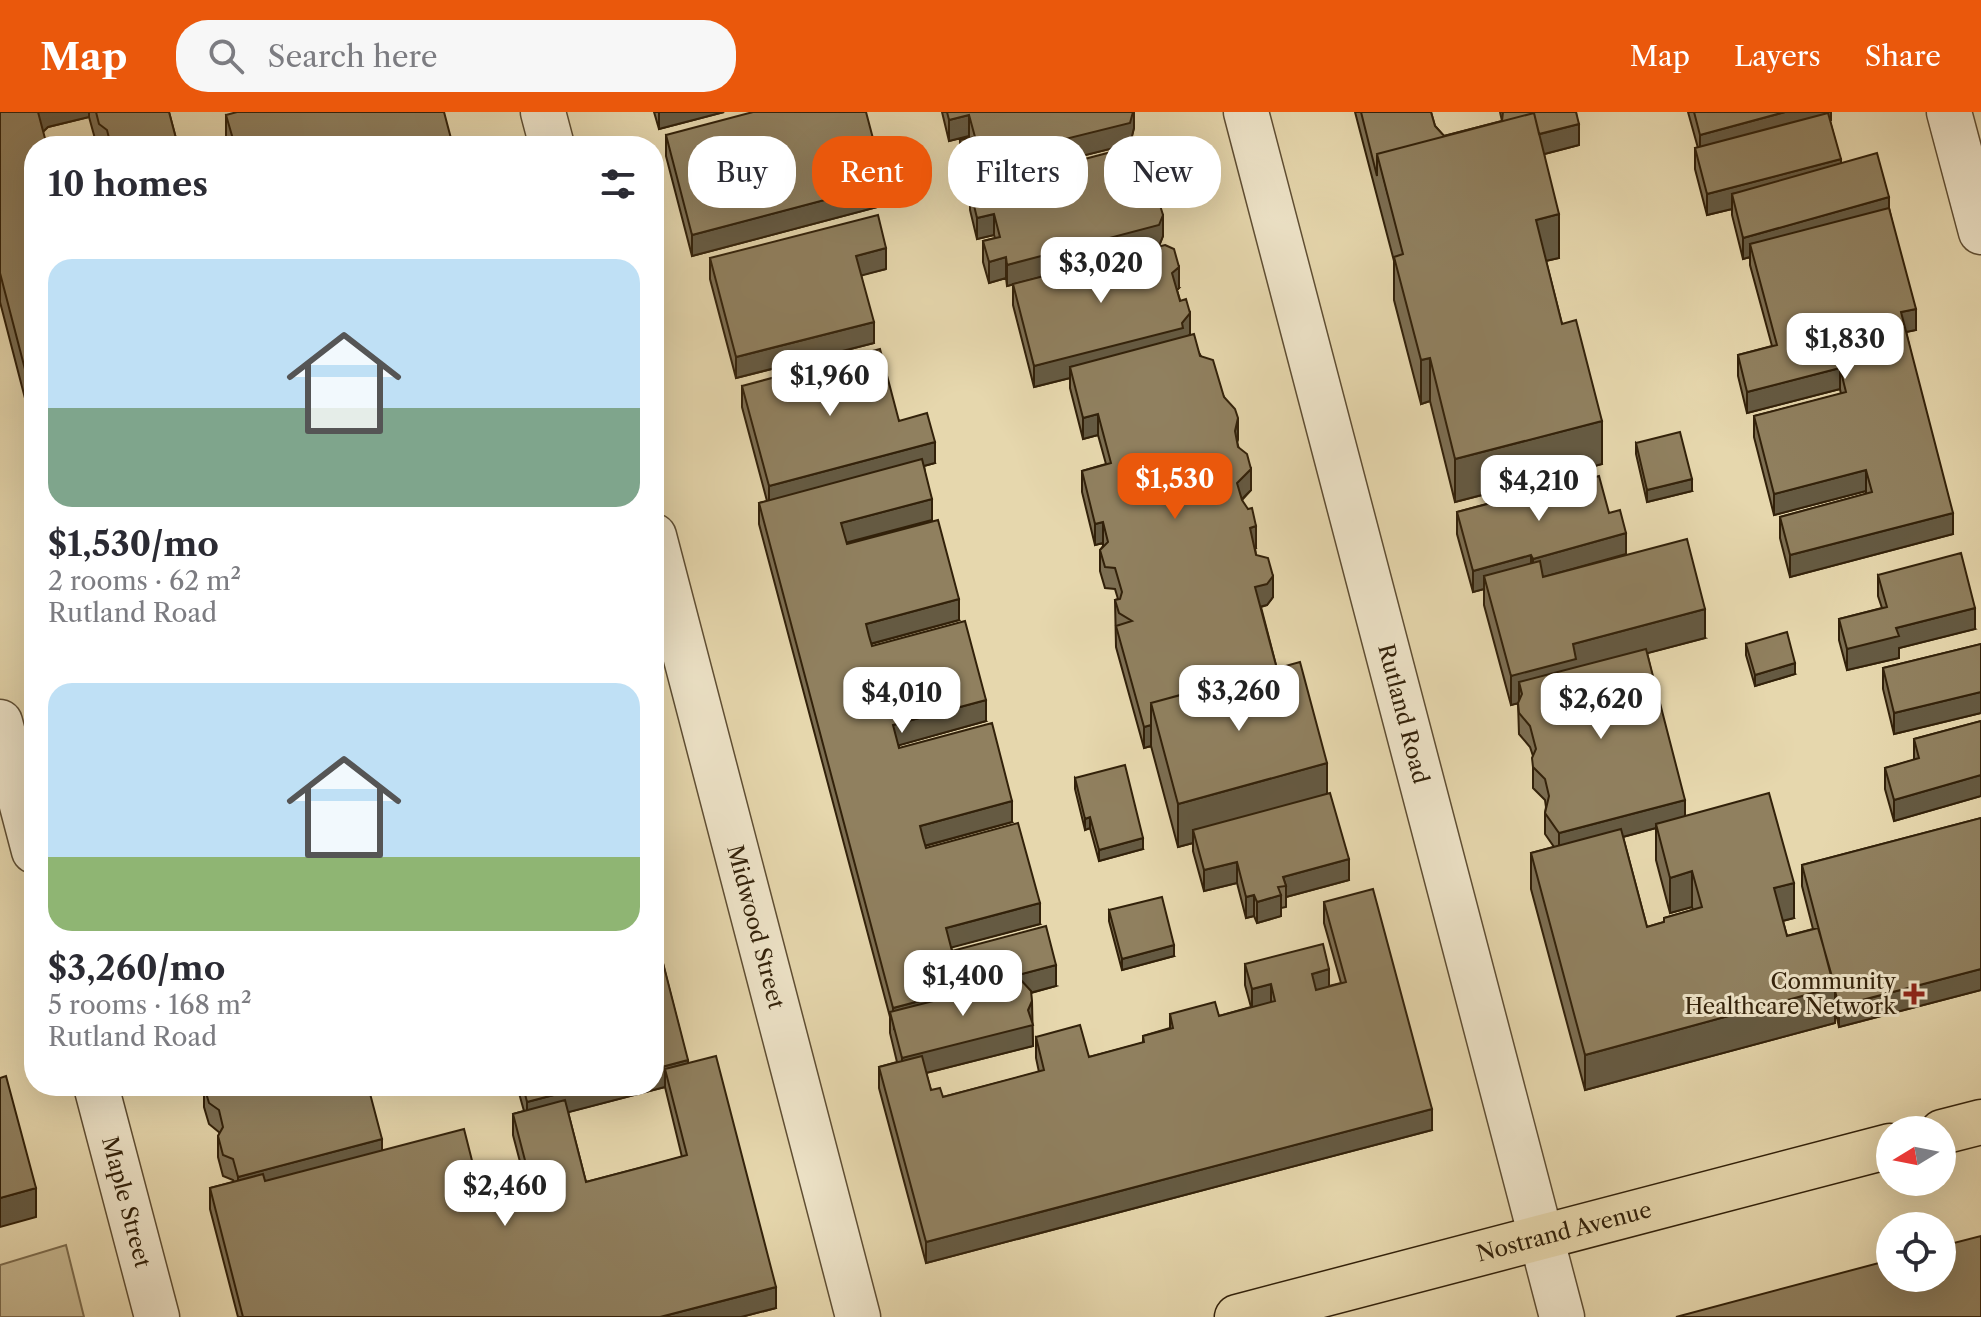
<!DOCTYPE html>
<meta charset="utf-8">
<style>
:root{--surface:#fff;--page:#f7f7f7;--text:#2b2b33;--muted:#7c7c81;--accent:#ea580c}
body{margin:0;font-family:"Libre Caslon Text",serif;background:var(--page);color:var(--text);height:100vh;display:flex;flex-direction:column;font-size:30px;white-space:nowrap}
*{box-sizing:border-box;margin:0}
p{font-size:26px;color:var(--muted)}
.icon{flex:none;width:44px;height:44px;fill:none;stroke:currentColor;stroke-width:2;stroke-linecap:round;stroke-linejoin:round}
.map{position:relative;flex:1;overflow:hidden}
.drawer{position:absolute;left:24px;top:24px;width:640px;height:960px;display:flex;flex-direction:column;background:var(--surface);border-radius:32px;box-shadow:0 8px 32px #0002}
.drawer>*{flex:none}
.banner{position:absolute;left:688px;top:24px;width:760px;height:72px;display:flex;gap:16px}
.needle{width:52px;rotate:260deg}
.tools{position:absolute;left:1876px;top:1004px;display:grid;gap:16px}
.tools a{display:grid;place-items:center;width:80px;height:80px;border-radius:50%;background:var(--surface);box-shadow:0 8px 32px #0002;font-size:40px}
.price{position:absolute;translate:-50% -68px;padding:0 18px;border-radius:16px;background:#fff;color:#222;font-size:26px;line-height:52px;filter:drop-shadow(0 2px 4px #0008)}
.price::after{content:'';position:absolute;left:50%;top:48px;width:24px;height:18px;margin-left:-12px;background:inherit;clip-path:polygon(0 0,100% 0,50% 100%)}
.price.on{background:var(--accent);color:#fff}
ul{padding:0;list-style:none}
li{display:grid;align-content:center;gap:16px;height:424px;padding:0 24px}
li span{display:grid;place-items:center;height:248px;border-radius:24px;color:#555}
li>.icon{margin-inline-start:auto}
span .icon{width:144px;height:144px;fill:#fffc;stroke-width:1}
li b{font-size:34px}
h2{display:flex;justify-content:space-between;align-items:center;height:96px;padding:0 24px;font-size:34px}
.chip{padding:0 28px;border-radius:32px;background:var(--surface);box-shadow:0 8px 32px #0002;font-size:28px;line-height:72px}
.chip.on{background:var(--accent);color:#fff}
header{display:flex;align-items:center;gap:48px;box-sizing:border-box;height:112px;padding:0 40px;background:var(--accent);color:#fff}
header strong{font-size:38px}
nav{display:flex;gap:44px;margin-inline-start:auto;font-size:28px}
.search{width:560px;height:72px;background:var(--page);display:flex;align-items:center;gap:20px;box-sizing:border-box;padding:0 28px;border-radius:32px;color:var(--muted);font-size:30px}
.map>svg:first-child{display:block}
.green{fill:#c7b891;stroke:#7c6c4e;stroke-width:2}
.lines{fill:none;stroke-linecap:round;stroke-linejoin:round}
.minor-casing{stroke:#5f4e33;stroke-width:47}
.major-casing{stroke:#32210a;stroke-width:47}
.minor{stroke:#efe5ca;stroke-width:44}
.major{stroke:#e6d7ad;stroke-width:44}
.wall{fill:#7c6e52;stroke:#32210a;stroke-width:2;fill-rule:evenodd}
.shaded-wall{fill:#655a42;stroke:#32210a;stroke-width:2}
.building{fill:#90805f;stroke:#32210a;stroke-width:2}
.poi-dot{fill:#8f2418;stroke:#efe5ca;stroke-width:3}
.labels{text-anchor:middle;stroke-width:6;stroke-linejoin:round;paint-order:stroke}
.street-label{font-size:22px;fill:#32210a;stroke:#efe5ca}
.poi-label{font-size:22px;fill:#32210a;stroke:#efe5ca;text-anchor:end}
</style>
<header>
<strong>Map</strong>
<div class="search"><svg class="icon" aria-label="search" viewBox="0 0 24 24"><circle cx="10" cy="10" r="6"/><path d="M15 15l6 6"/></svg>Search here</div>
<nav><a>Map</a><a>Layers</a><a>Share</a></nav>
</header>
<div class="map">
<svg width="1981" height="1205" viewBox="0 0 1981 1205">
<rect width="100%" height="100%" fill="#e6d7ad"/>
<filter id="stains"><feTurbulence type="fractalNoise" baseFrequency=".0025" numOctaves="4"/><feColorMatrix values="0 0 0 0 .2 0 0 0 0 .09 0 0 0 0 .02 0 0 0 .5 -.17"/></filter>
<radialGradient id="worn" r=".72"><stop offset=".6" stop-color="#630" stop-opacity="0"/><stop offset="1" stop-color="#630" stop-opacity=".3"/></radialGradient>
<path class="green" d="M66 1133 84 1205H0V1153Z"/>
<g class="lines">
<defs>
<g id="minor">
<path d="M543 0 552 34"/>
<path id="s1" d="M1246 0 1562 1205"/>
<path d="M1949 0 1981 120"/>
<path id="s2" d="M654 424 858 1205"/>
<path d="M0 610 34 739"/>
<path id="s3" d="M96 974 157 1205"/>
</g>
<g id="major">
<path d="M1942 1020 1981 1010"/>
<path id="s4" d="M1237 1205 1890 1034"/>
</g>
</defs>
<use href="#minor" class="minor-casing"/>
<use href="#major" class="major-casing"/>
<use href="#minor" class="minor"/>
<use href="#major" class="major"/>
</g>
<path class="wall" d="M0 0H169L178 34H97L89 5 48 15 43 19 34 34V321L0 190Z
M654 0H724L659 17Z
M942 0H1134V16L1130 32 981 69 978 62 964 66 960 49V28L969 26V24L949 29Z
M1355 0H1431L1435 14 1444 24 1502 9 1500 0H1576L1579 33 1544 42 1559 146 1546 149 1562 212 1602 352 1455 390 1430 289 1421 292 1394 188V149Z
M1688 0H1831V8L1830 9 1841 51 1889 96 1916 218 1906 220 1953 422 1790 465 1780 426V405L1866 382V379L1774 403 1754 325V304L1841 282 1840 277 1747 301 1738 264V243L1772 234 1750 153V145L1743 147 1732 103V97L1707 103 1695 57V36H1698Z
M226 3 453 34H229L226 24Z
M666 23 885 93 692 144 666 44Z
M1146 65 1163 124 1159 134 1007 174 1006 166 989 171 983 150V129L995 126 994 123 977 127 970 98V77Z
M710 146 886 157 861 163 874 231 736 266 710 167Z
M1013 172 1179 176 1177 178 1190 222 1189 223 1224 285 1238 327 1237 330 1251 378 1242 388 1256 436H1255L1256 443 1273 485 1267 493 1261 495 1277 557 1327 682 1349 768 1286 785V795L1281 796V804L1257 811 1254 804 1246 806 1237 771 1204 779 1193 739V731L1178 735 1151 634 1144 636 1116 535 1115 488 1118 487 1115 477 1105 476 1100 459V438L1103 434V431L1095 433 1082 380V359L1106 352 1098 323 1083 327 1070 276V266L1034 275 1013 193Z
M742 274 899 309 935 351 924 354 932 408 847 431 959 508 871 532 872 534 986 609 899 633V636L1012 710 925 734 926 736 1040 812 951 835 952 839 1056 874 1031 881 1033 934 926 961 931 978 943 985 1039 960 1036 946V925L1089 945 1143 931V924L1170 916V902L1219 904 1251 895 1245 873V852L1329 874 1341 871 1324 811V790L1432 1018 926 1151 879 976V955L897 950 890 921V905L759 412V391L767 389 742 295Z
M1636 331 1692 379 1647 390 1636 342Z
M1561 375 1609 401 1626 442 1556 462 1705 526 1647 541 1685 704 1794 806 1783 809 1787 824 1813 817 1802 774V753L1981 706V878L1839 915 1835 897V911L1585 978 1531 777V741L1554 735 1545 722V701L1546 695 1545 688 1533 676V644L1530 635 1519 622 1518 591 1511 593 1484 493V477L1473 480 1457 422V400L1516 384V378ZM1656 716V748L1670 801 1692 795 1693 798 1664 806V810L1647 815 1623 725Z
M1878 463 1975 517 1899 536V546L1847 558 1839 528V507L1882 496 1878 484Z
M1746 532 1795 562 1755 574 1746 543Z
M1981 532V601L1894 622 1883 577V556Z
M1981 609V684L1894 709 1885 677V656L1914 648V627Z
M1075 666 1143 737 1099 749 1090 716 1085 718 1075 677Z
M1109 798 1174 844 1122 858 1109 809Z
M654 816 688 951 776 1196 741 1205H238L210 1097V1076L234 1070 233 1068 223 1064 218 1045V1024L220 1021 209 1012 204 995V974L382 1038 484 1096 529 1084 513 1023V1002L524 999 517 974H654ZM665 975 682 1045 586 1070 568 1000Z"/>
<path class="shaded-wall" d="M37 0H89V5L48 15 37 26Z
M659 0H724L659 17Z
M1133 0H1134V16L1130 32 981 69V48Z
M1785 0H1831V8L1700 44V23Z
M969 3V24L949 29V8Z
M1579 12V33L1388 83 1383 63Z
M978 41V62L964 66V45Z
M1841 47V68L1732 82V97L1707 103V82Z
M885 72V93L692 144V123Z
M1889 85V106L1750 132V145L1743 147V126Z
M994 102V123L977 127V106Z
M1559 102V146L1536 151V108Z
M1163 103V124L1159 134 1007 174V153Z
M886 136V157L856 165V144Z
M1006 145V166L989 171V150Z
M1179 155V176L1172 182V161Z
M1916 197V218L1901 221V200Z
M1190 201V222L1183 231 1070 255V266L1034 275V254L1182 211Z
M874 210V231L736 266V245Z
M1430 246V289L1421 292V248Z
M1840 256V277L1747 301V280Z
M1098 302V323L1083 327V306Z
M1238 306V327L1235 340V319Z
M1602 309V352L1455 390V347Z
M935 330V351L769 395V374Z
M1251 357V378L1237 392V371Z
M1866 358V379L1774 403V382Z
M1692 367V379L1647 390V378Z
M932 387V408L841 432V411Z
M1953 401V422L1790 465V443Z
M1103 410V431L1095 433V412Z
M1256 414V436L1250 437V416Z
M1626 421V442L1533 468V447Z
M1531 443V464H1484V477L1473 480V459Z
M1273 464V485L1267 493 1255 496V475Z
M959 487V508L866 533V512Z
M1975 496V517L1899 536V546L1847 558V537L1896 516Z
M1705 497V526L1576 560 1522 582 1519 570V591L1511 593V564L1573 532Z
M1795 551V562L1755 574V563Z
M1981 580V601L1894 622V601Z
M986 588V609L893 635V613Z
M1151 613V634L1144 636V615Z
M1327 651V694L1193 718V731L1178 735V692Z
M1981 663V684L1894 709V688Z
M1685 688V709L1656 712V716L1559 742V721Z
M1012 689V710L920 735V714Z
M1090 705V716L1085 718V707Z
M1143 726V737L1099 749V738Z
M1349 747V768L1286 785V774L1283 765Z
M1237 750V771L1204 779V758Z
M1692 759V795L1670 801V766Z
M1794 771V806L1774 811V776Z
M1254 783V804L1246 806V785Z
M1281 783V804L1257 811V790Z
M1040 791V812L946 837V816Z
M1174 833V844L1122 858V847Z
M1056 853V874L894 917 893 896Z
M1329 857V878L1312 883V862Z
M1981 857V878L1839 915V894Z
M1271 872V894L1252 898V877Z
M1835 875V911L1585 978V943Z
M1032 889 1033 934 902 967V946L1028 898Z
M688 948V969L665 957V975L527 1011V990L588 974H654V957Z
M1432 997V1018L926 1151V1130Z
M382 1027V1048L238 1086V1065Z
M36 1076V1105L0 1115V1086Z
M776 1175V1196L741 1205H660Z"/>
<path class="building" d="M0 0H38L47 34H34V292L0 161Z
M96 0H169L178 34H111L107 18 99 12Z
M237 0H444L453 34H235L226 3Z
M753 0H866L885 72 692 123 666 23Z
M947 0H1133L1130 11 981 48 978 41 964 45 960 28 975 25 969 3 949 8Z
M1361 0H1431L1435 14 1444 24 1502 9 1503 0H1576L1579 12 1539 22 1534 1 1377 42V64Z
M1694 0H1785L1700 23Z
M1534 1 1559 102 1536 108 1562 212 1576 208 1602 309 1455 347 1430 246 1421 248 1394 145 1403 142 1377 42Z
M1828 1 1841 47 1707 82 1695 36Z
M1138 33 1146 43 1144 58 1150 82 1159 90 1163 103 1159 113 1007 153 1006 145 989 150 983 129 1000 125 994 102 977 106 970 77Z
M1877 41 1889 85 1743 126 1732 82Z
M1889 96 1916 197 1901 200 1953 401 1790 443 1780 405 1872 380 1866 358 1774 382 1754 304 1846 280 1840 256 1747 280 1738 243 1777 233 1750 132Z
M878 103 886 136 856 144 874 210 736 245 710 146Z
M1165 133 1174 137 1179 155 1172 161 1180 189 1186 187 1190 201 1182 211 1183 216 1034 254 1013 172Z
M1194 222 1200 244 1213 248 1224 285 1235 297 1238 306 1235 319 1238 335 1247 342 1251 357 1237 371 1242 388 1248 397 1252 396 1256 414 1250 416 1256 443 1268 446 1273 464 1267 472 1255 475 1277 557 1151 591V613L1144 615 1116 514 1132 509 1119 501 1115 488 1120 487 1122 480 1115 456 1105 455 1100 438 1108 430 1103 410 1095 412 1082 359 1111 351 1098 302 1083 306 1070 255Z
M880 237 899 309 927 301 935 330 769 374 742 274Z
M1680 320 1692 367 1647 378 1636 331Z
M922 347 932 387 841 411 847 432 938 408 959 487 866 512 869 524 872 534 965 509 986 588 893 613 899 636 992 611 1012 689 920 714 923 726 926 736 1018 711 1040 791 946 816 952 839 1046 814 1056 853 893 896 759 391Z
M1599 364 1609 401 1620 398 1626 421 1533 447 1531 443 1473 459 1457 400 1518 384 1516 378 1558 366 1561 375Z
M1687 427 1705 497 1573 532 1576 547 1511 564 1484 464 1540 449 1543 465Z
M1961 441 1975 496 1896 516 1899 524 1847 537 1839 507 1887 495 1878 463Z
M1787 520 1795 551 1755 563 1746 532Z
M1981 532V580L1894 601 1883 556Z
M1646 537 1685 688 1559 721 1545 701 1549 684 1545 667 1533 655 1532 646 1536 637 1530 614 1519 601 1518 591 1522 582 1519 570Z
M1300 550 1327 651 1178 692 1151 591Z
M1981 609V663L1894 688 1885 656 1919 646 1914 627Z
M1125 653 1143 726 1099 738 1090 705 1085 707 1075 666Z
M1330 681 1349 747 1283 765 1286 774 1278 775 1281 783 1257 790 1254 783 1246 785 1237 750 1204 758 1193 718Z
M1769 681 1794 771 1774 776 1787 824 1818 816 1835 875 1585 943 1531 741 1621 717 1647 815 1664 810V806L1702 795 1692 759 1670 766 1656 712Z
M1981 706V857L1839 894 1802 753Z
M1373 777 1432 997 926 1130 879 955 922 944 931 978 940 976 943 985 1044 958 1036 925 1080 913 1089 945 1144 930 1143 924 1173 916 1170 902 1215 890 1219 904 1275 889 1271 872 1252 877 1245 852 1323 832 1329 857 1312 862 1316 878 1346 870 1324 790Z
M1162 785 1174 833 1122 847 1109 798Z
M654 816 688 948 654 957Z
M1020 867 1031 879 1032 889 1028 898 1033 913 902 946 890 900Z
M716 944 776 1175 660 1205H243L210 1076 263 1062 265 1069 464 1017 484 1096 534 1083 513 1002 565 988 586 1070 639 1056 687 1043 665 957Z
M6 964 36 1076 0 1086V966Z
M204 974H368L382 1027 238 1065 233 1047 223 1043 218 1024 223 1015 219 998 209 991Z
M523 974H588L527 990Z
M1981 1124V1205H1676L1890 1148V1166H1942V1134Z"/>
<path class="poi-dot" d="M1910 870h8v8h8v8h-8v8h-8v-8h-8v-8h8z"/>
<g class="labels">
<g class="street-label">
<text dy="8" stroke="none"><textPath href="#s1" startOffset="622">Rutland Road</textPath></text>
<text dy="8" stroke="none"><textPath href="#s2" startOffset="404">Midwood Street</textPath></text>
<text dy="8" stroke="none"><textPath href="#s3" startOffset="120">Maple Street</textPath></text>
<text dy="8" stroke="none"><textPath href="#s4" startOffset="338">Nostrand Avenue</textPath></text>
</g>
<g class="poi-label">
<text x="1896" y="877">Community<tspan x="1896" dy="25">Healthcare Network</tspan></text>
</g>
</g>
<rect width="100%" height="100%" filter="url(#stains)"/>
<rect width="100%" height="100%" fill="url(#worn)"/>
</svg>
<div class="tools">
<a><svg class="needle" viewBox="-14 -14 28 28"><path d="M0-13l5 13h-10z" fill="#e53935"/><path d="M0 13l5-13h-10z" fill="#7c7c81"/></svg></a>
<a><svg class="icon" aria-label="locate" viewBox="0 0 24 24"><circle cx="12" cy="12" r="6"/><path d="M12 2v4M12 18v4M2 12h4M18 12h4"/></svg></a>
</div>
<b class="price" style="left:1101px;top:193px">$3,020</b>
<b class="price" style="left:1845px;top:269px">$1,830</b>
<b class="price" style="left:830px;top:306px">$1,960</b>
<b class="price on" style="left:1175px;top:409px">$1,530</b>
<b class="price" style="left:1539px;top:411px">$4,210</b>
<b class="price" style="left:1239px;top:621px">$3,260</b>
<b class="price" style="left:902px;top:623px">$4,010</b>
<b class="price" style="left:1601px;top:629px">$2,620</b>
<b class="price" style="left:963px;top:906px">$1,400</b>
<b class="price" style="left:505px;top:1116px">$2,460</b>
<div class="banner">
<a class="chip">Buy</a>
<a class="chip on">Rent</a>
<a class="chip">Filters</a>
<a class="chip">New</a>
</div>
<section class="drawer">
<h2>10 homes<svg class="icon" aria-label="filters" viewBox="0 0 24 24"><path d="M4 7h16M4 17h16"/><circle cx="9" cy="7" r="2"/><circle cx="15" cy="17" r="2"/></svg></h2>
<ul>
<li><span style="background:linear-gradient(#bfe0f5 60%,#7fa58c 0)"><svg class="icon" aria-label="home" viewBox="0 0 24 24"><path d="M3 11l9-7 9 7M6 9v11h12V9"/></svg></span><div><b>$1,530/mo</b><p>2 rooms · 62 m²</p><p>Rutland Road</p></div></li>
<li><span style="background:linear-gradient(#bfe0f5 70%,#8fb573 0)"><svg class="icon" aria-label="home" viewBox="0 0 24 24"><path d="M3 11l9-7 9 7M6 9v11h12V9"/></svg></span><div><b>$3,260/mo</b><p>5 rooms · 168 m²</p><p>Rutland Road</p></div></li>
</ul>
</section>
</div>
